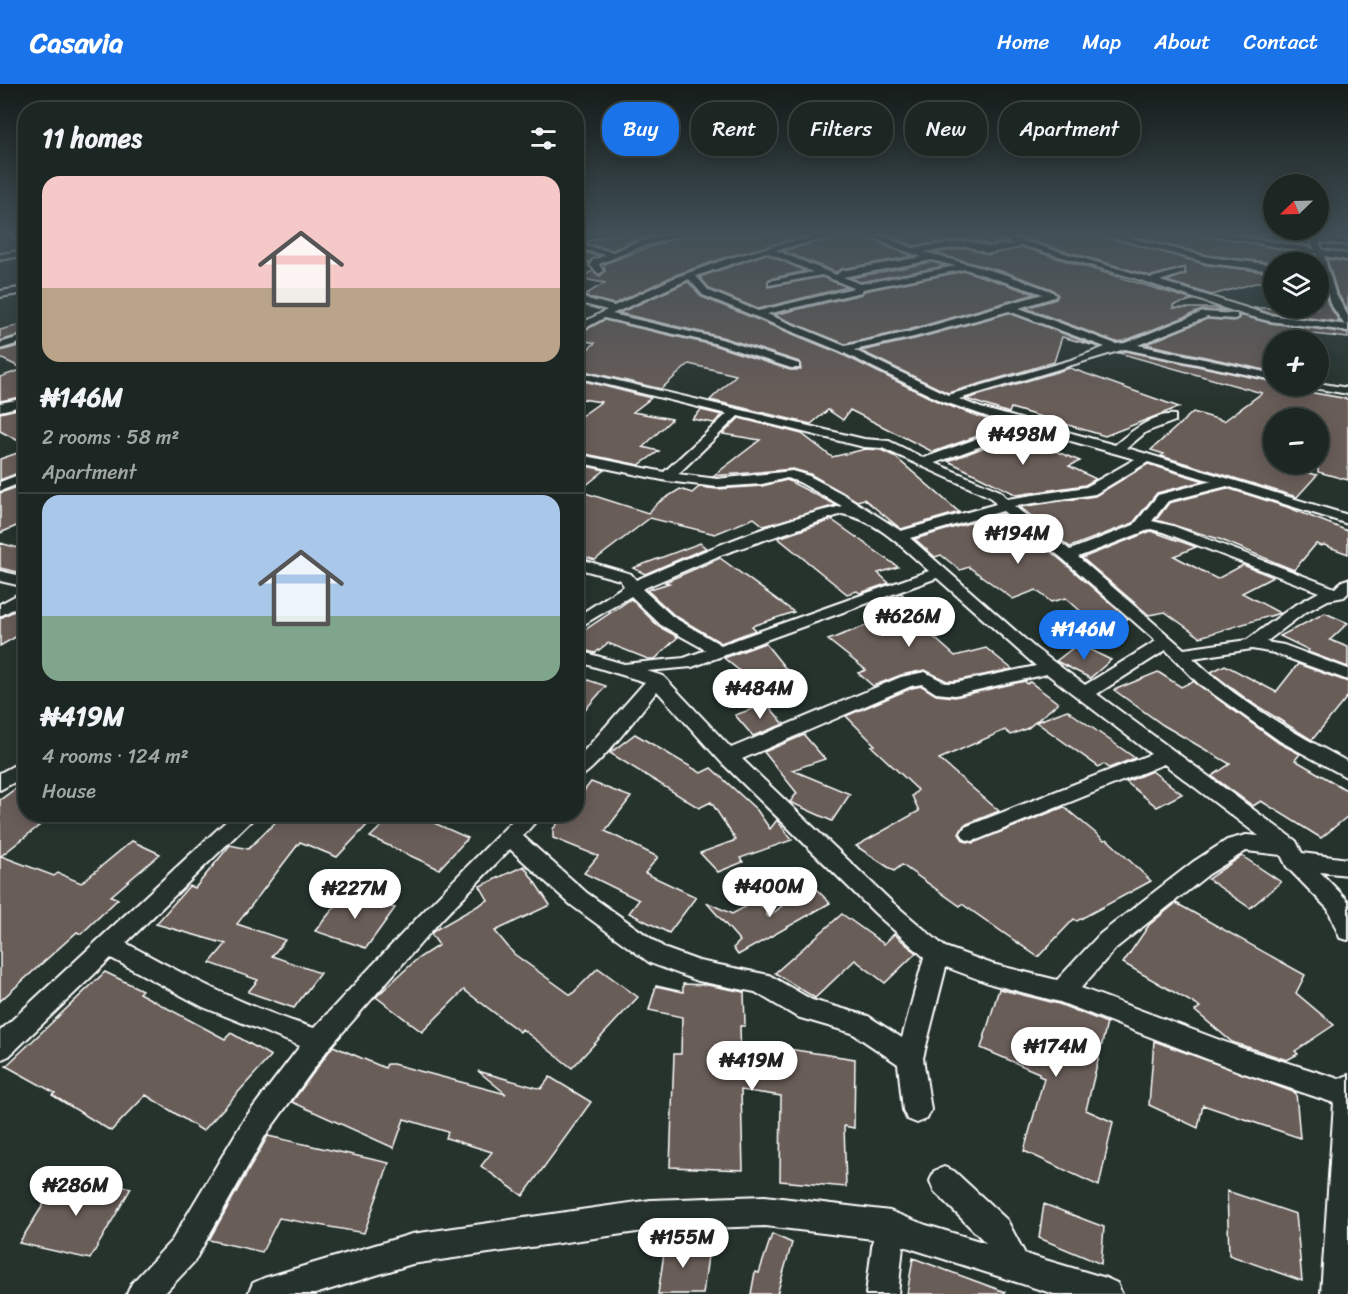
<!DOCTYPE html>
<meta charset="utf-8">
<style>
:root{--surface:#1c2622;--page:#252e2a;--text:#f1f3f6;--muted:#a0a5a5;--line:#3a4340;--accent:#1a73e8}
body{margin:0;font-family:Sriracha,sans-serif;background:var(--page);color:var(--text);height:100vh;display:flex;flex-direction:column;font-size:22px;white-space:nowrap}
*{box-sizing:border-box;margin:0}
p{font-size:20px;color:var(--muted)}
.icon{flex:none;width:33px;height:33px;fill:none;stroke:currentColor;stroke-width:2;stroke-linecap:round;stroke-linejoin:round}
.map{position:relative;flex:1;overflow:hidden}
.side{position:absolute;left:18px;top:18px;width:566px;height:720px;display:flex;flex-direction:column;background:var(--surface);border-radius:24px;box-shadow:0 3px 15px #0003,0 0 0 2px var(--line)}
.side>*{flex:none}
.banner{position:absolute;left:602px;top:18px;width:570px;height:54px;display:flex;gap:12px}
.needle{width:39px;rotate:247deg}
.buttons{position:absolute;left:1263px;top:90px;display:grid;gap:12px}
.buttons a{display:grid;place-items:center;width:66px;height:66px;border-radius:50%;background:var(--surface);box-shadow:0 3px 15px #0003,0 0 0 2px var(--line);font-size:30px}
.price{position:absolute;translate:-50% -51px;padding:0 14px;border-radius:21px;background:#fff;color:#222;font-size:20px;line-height:39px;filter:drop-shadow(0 2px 3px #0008)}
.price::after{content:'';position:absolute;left:50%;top:36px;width:18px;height:14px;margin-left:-9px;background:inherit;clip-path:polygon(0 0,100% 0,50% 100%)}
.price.on{background:var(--accent);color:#fff}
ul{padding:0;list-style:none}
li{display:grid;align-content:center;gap:12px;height:318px;padding:0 24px}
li+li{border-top:2px solid var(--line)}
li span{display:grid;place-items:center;height:186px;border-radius:18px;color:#555}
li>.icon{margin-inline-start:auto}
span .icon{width:108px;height:108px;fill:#fffc;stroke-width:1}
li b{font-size:26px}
h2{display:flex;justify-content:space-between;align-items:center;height:72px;padding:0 24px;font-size:26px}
.tag{padding:0 21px;border-radius:24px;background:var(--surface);box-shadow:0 3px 15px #0003,0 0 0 2px var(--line);font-size:21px;line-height:54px}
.tag.on{background:var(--accent);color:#fff}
header{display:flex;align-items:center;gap:36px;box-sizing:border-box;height:84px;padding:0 30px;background:var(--accent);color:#fff}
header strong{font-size:28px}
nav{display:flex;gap:33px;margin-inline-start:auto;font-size:21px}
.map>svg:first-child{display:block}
.building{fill:#695d58;stroke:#fff;stroke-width:1.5}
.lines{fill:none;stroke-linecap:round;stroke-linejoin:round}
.street-casing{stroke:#fff;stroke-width:4}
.street{fill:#26332d;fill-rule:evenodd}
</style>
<header>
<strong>Casavia</strong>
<nav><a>Home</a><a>Map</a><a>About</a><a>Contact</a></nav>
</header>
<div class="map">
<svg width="1348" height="1210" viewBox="0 0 1348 1210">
<rect width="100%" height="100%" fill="#26332d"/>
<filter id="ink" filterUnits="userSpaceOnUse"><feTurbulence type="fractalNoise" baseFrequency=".0167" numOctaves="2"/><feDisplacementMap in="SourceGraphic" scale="12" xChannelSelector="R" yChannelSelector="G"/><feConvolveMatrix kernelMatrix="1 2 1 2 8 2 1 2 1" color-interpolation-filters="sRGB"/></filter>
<g filter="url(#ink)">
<path class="building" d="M611 150H661L633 157 613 166 582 159Z
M686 150H818L726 173 673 192 614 220 583 212 605 199 577 194 593 187 600 192 605 187 604 180Z
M849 150H864L888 163 913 172 841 185 836 188 783 167Z
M883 150H984L1005 159 989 161 968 155 913 162Z
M1007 150H1098L1207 181 1274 189V194L1212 211 1167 197 1186 190 1185 183 1151 192Z
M1124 150H1204L1314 172 1316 178 1274 179 1208 171Z
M1239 150H1298L1294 154 1309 156 1311 162Z
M1021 163 1193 216 1173 221V224H1215L1226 227 1202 226 1124 257 1116 258 1026 224 1056 215 1058 211 1052 205 1008 189 935 169 967 164 988 171Z
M576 166 598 172 589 178 576 177Z
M766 170 805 187 769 195 768 203 822 193 847 203 758 225 710 205 700 193Z
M1327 175 1348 178V227L1337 208Z
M932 178 945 182 860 198 851 194Z
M965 187 1035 210 908 246 845 260 774 231 862 210 864 207Z
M1318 187 1328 220 1340 238 1269 229 1253 224H1318Z
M688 198 702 213 839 269 941 319 998 339 975 353 933 368 850 326 843 336 828 326 811 340 710 316 736 291 689 280 661 305 576 285V275L595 259 576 255V251L604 236 713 261 790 286H801L800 278 722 253 619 229Z
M1009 229 1099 263 1062 253 1054 278 948 309 861 267 915 255Z
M1239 231 1269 239 1348 249V254L1295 248 1296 256H1274V288L1146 260 1207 235 1234 237 1239 235Z
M26 239V249L0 257V246Z
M26 260V312L0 317V293L24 285 0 274V267Z
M1125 267 1274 298V302L1348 315V396L1318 388V334H1274V380L1317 391 1297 413 1161 372 1164 370 1151 366 1193 328 1224 337 1262 309 1119 269Z
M1070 284 1179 323 1105 352 1011 324 1009 329 966 315Z
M576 295 651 314 633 328 672 335 643 363 659 367 639 381 576 368V336L601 318 576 314Z
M26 323V361L0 347V329Z
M701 326 722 331 714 339 692 335Z
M739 334 802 350 832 373 866 365 881 366 894 372 959 428 901 445 864 415 857 417 810 390 793 385 713 392 760 356 723 350Z
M1008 348 1080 377 1069 382 1096 395 1085 401 1017 411 948 377 985 363Z
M26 366V386L0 396V375Z
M576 380 605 386 579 407 648 429 659 418 680 405 692 409 699 403 717 405 762 402 787 396 836 421 764 442 754 434 715 450 650 434 595 476 576 470Z
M1148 380 1204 397 1157 409 1133 439 1070 463 1020 423 1095 412Z
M26 400V438L0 449V409Z
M1227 404 1287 423 1348 447V470L1324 461 1321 462 1316 460 1294 486 1219 455 1156 436 1169 419Z
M1003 429 1062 477 1128 535 1097 542 1066 514 1051 518 1036 506 1013 515 969 483 960 486 941 471 935 473 915 455Z
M832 436 898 483 878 489 889 499 860 509 857 507 847 510 778 454Z
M1151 447 1196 463 1174 472 1217 495 1243 481 1273 493 1242 509 1280 529 1200 553 1165 528 1149 531 1082 474Z
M0 459 26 466V490L0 484Z
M700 459 706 464 645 490 633 484Z
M720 474 794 528 752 542 756 546 721 559 674 531 647 506 669 499 665 498Z
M901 509 923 530 911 533 955 572 986 564 1012 585 955 597H947L925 586 901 591 873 602 858 589 866 586 828 556 886 534 871 520Z
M631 515 659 543 678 553 655 575H648L608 559 595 569 576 564V552Z
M26 521V547L0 562V534Z
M1325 529 1348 539 1330 556 1348 563V583L1308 568 1309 566 1280 552Z
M765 559 790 590 753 598 724 574Z
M1078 560 1111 576 1090 594 1056 577Z
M1298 580 1348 598V612L1312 656 1248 616 1211 588 1225 581 1276 608Z
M1158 588 1181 603 1193 597 1279 659 1300 670 1295 676 1348 707V732L1321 754 1261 717 1253 722 1212 692 1230 680 1163 641 1114 606Z
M576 592 606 602 576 636Z
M1025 597 1027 600 1030 598 1058 619 1028 644 1011 651 1005 646 939 675 999 727 964 741 959 750 964 757 973 759 1064 723 1104 756 1107 755 1151 797 1077 837 1074 835 1038 873 962 820 960 822 902 781 894 787 856 762 919 727 912 712 918 706 871 662 875 661 846 632 912 604 922 602 936 611 955 613Z
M767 620 784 640 753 652 735 631Z
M1067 626 1135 674 1109 684 1104 680 1099 683 1036 638Z
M635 650 701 689 711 684 757 726 770 745 777 736 792 756 740 774 743 778 718 788 700 769 736 756 711 718 699 724 610 669Z
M804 651 825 675 792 686 850 710 832 737 790 718 797 709 764 668Z
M1152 687 1182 710 1157 723 1126 698Z
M26 697V730H54L1 772 54 792 58 789 81 799 132 757 160 770 111 812 118 815 81 850 77 848 0 917V716Z
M591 698 631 713 605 747 658 773 645 789 696 813 669 849 629 829 639 816 584 789 598 772 553 754V745L565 730H576V717Z
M284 730H347L369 739 337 773 300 758 237 840 285 856 272 872 320 889 294 924 248 908 258 896 210 879 226 860 156 840 189 802 195 804 230 761 248 765Z
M394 730H414L468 754 439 785 370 753Z
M1242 772 1281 798 1250 824 1208 795Z
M524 782 550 821 495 847 514 870 571 911 598 884 638 913 572 984 522 945 520 948 464 906 422 948 376 913 417 875 439 861 431 850 435 846 488 816 480 802Z
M809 798 830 819 738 871 733 864 740 857 706 818 732 830 754 818 770 826 766 830 769 833Z
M346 809 395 824 366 864 315 847Z
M1176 819 1305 891 1296 909 1334 941 1295 967 1298 970 1287 976 1232 958 1195 927 1200 923 1123 879 1149 841Z
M842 830 884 860 894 850 916 869 885 899 855 876 815 914 775 889Z
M105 888 142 906 139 909 225 955 231 949 271 972 203 1047 146 1011 111 1047 52 1011 55 1009 6 982Z
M683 900 707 901 744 908 745 942H740L741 980 780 987 782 964 855 975 854 1044 844 1042 846 1103 780 1097 781 1012 741 1006 743 1086 670 1083 674 970H681L682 933 649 926 656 902 683 908Z
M999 905 1059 920 1107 939 1086 1026 1113 1038 1099 1102 1024 1067 1044 994 1039 992V989L981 964Z
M1154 957 1296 1009 1300 1054 1203 1021 1198 1044 1149 1021Z
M333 962 385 984 387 980H393L506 1010 478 987 541 1005 550 993 591 1018 523 1112 481 1082 492 1068 446 1054 448 1048 404 1035 394 1064 292 1018Z
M268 1052 389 1079 364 1149 279 1134 262 1168 209 1156Z
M62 1091 131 1104 90 1175 19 1159Z
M1227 1107 1296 1130 1302 1197 1229 1171Z
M1044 1120 1104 1143 1101 1180 1039 1154Z
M772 1150 792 1159 777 1210H751L755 1188 759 1189Z
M666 1156 709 1164 703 1210H658Z
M913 1174 1005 1208 1004 1210H907Z"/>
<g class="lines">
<defs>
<path id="street" d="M10 150 26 153V158L11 152Z
M670 150H684L640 163 599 180 603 187 599 190 590 181 593 176 606 171 576 164V160L613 168 634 159Z
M830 150H847L775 166 836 191 841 187 922 173 889 161 866 150H877L913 164 968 157 989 163 1015 160 986 150H999L1151 194 1184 185V189L1160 197 1269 231 1348 241 1344 240 1330 219 1316 170 1206 150H1225L1314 165 1311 157 1313 150 1348 157V161L1319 158 1323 166 1348 170V176L1324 172 1335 209 1348 232V247L1269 237 1242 230 1131 193 1021 161 1017 164 988 169 967 162 924 168 1007 191 1051 207 1056 211 1054 213 1019 224 1116 260 1125 259 1203 228 1237 230V234L1234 235 1207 233 1138 261 1274 290V296L1125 265 959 315 981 324 1115 361C1129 349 1155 328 1175 331V337L1146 348 1127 364 1348 431V440L1227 402 1168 417 1152 437 1173 442 1335 504 1342 497 1348 495V509L1344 513 1328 516 1304 529 1266 558 1284 561 1348 585V596L1274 569 1252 565 1193 574C1237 617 1294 649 1348 678V694L1280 657 1198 599 1166 566 1097 610 1296 757 1302 769 1348 775V791L1320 788 1348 817V856L1340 854 1328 825 1287 783 1281 771 1246 767 1209 790 1116 864 1081 904 1241 964 1339 995 1348 991V1210H1321L1334 1019 1241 988 1060 918 991 900 946 883 923 974 931 1026 927 1035 917 1039 907 1035 903 1026 898 980 852 949 797 933 755 908 698 897 650 879 571 821 510 765 442 835 328 965 265 1052 194 1178 164 1210H127L132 1199 172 1156 245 1034 300 962 203 923 111 874 9 972 0 976V947L234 730H258L126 859C187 893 248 924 314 944 381 871 449 800 519 730H542L523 752 587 809 666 865 699 877 769 891 812 916 868 932 902 954 924 873 876 830 721 678 657 607C642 626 595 689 576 695V676L645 598 576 577V566L624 580 684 574 706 566 661 541 631 512 576 545V533L624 502 620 496 576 484V474L631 490 636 496C702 468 772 437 842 422L799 398 787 394 762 400 717 403 667 397 576 378V370L664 388 727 330 576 293V287L864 355 889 357 924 374 976 355 1003 338 942 317 840 267 703 211 689 195 612 230 721 255 799 280V284H791L714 259 604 234 576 249V242L607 226 576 218V212L614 222 674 194 727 175 784 159ZM766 168 813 188 769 197V201L822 191 854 204 758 227 709 207 696 192ZM932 176 956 182 860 200 843 193ZM965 185 1043 210 909 248 845 262 767 230 861 208 863 205ZM1009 227 1105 263 1071 276 948 311 854 266 914 253ZM738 332 864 363 882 364 990 413 996 420 901 447 843 410 809 392 792 387 717 395 678 390ZM1014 341 1135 375 1086 403 1007 415 1000 407 935 379 984 361ZM1148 378 1212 397 1158 411 1134 441 1070 466 1014 422 1095 410ZM1003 427 1063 475 1156 557 1085 601 1035 564 910 454ZM842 430C877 436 903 464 929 487L721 561 673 533 642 505 723 470ZM1151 445 1163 448 1319 508 1292 523 1247 556 1184 565 1078 473ZM937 494 1036 582 955 599H946L925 588 901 593 731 664 663 592 647 587 692 583ZM1047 590 1151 670 965 743 961 749 965 755 972 757 979 755 1164 680 1259 752 1246 751 1227 756 1193 778 1100 850 1057 896 992 880 945 863 892 818 742 675 911 602 922 600 936 609 955 611Z
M1100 150H1114L1208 173 1274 181V187L1208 179Z
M26 166V171L0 176V170Z
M26 203V209L0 213V207Z
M26 251V257L0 265V259Z
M1318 299 1348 304V310L1314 304 1313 302H1318Z
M26 314V321L0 327V319Z
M26 388V397L0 407V398Z
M0 487 26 493V503L0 497Z
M26 506V518L0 532V520Z
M26 675V692L0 706V689Z
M944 1083 954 1087 1007 1136 1025 1170 1106 1194 1117 1199 1122 1210H1054L903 1162 898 1210H866L873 1155 765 1142 651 1146 412 1180 315 1210H248L253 1199 264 1194 412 1150 651 1116 765 1112 890 1127 926 1141 986 1159 934 1107 930 1097 934 1087Z"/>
</defs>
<use href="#street" class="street-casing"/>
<use href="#street" class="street"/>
</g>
</g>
<linearGradient id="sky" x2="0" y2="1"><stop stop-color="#151c19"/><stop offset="0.47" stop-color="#415057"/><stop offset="1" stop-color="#415057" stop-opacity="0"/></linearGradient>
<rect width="1348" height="319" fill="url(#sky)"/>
</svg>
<div class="buttons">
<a><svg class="needle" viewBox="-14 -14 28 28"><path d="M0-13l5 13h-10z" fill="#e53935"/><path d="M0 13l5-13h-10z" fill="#a0a5a5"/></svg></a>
<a><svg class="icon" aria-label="layers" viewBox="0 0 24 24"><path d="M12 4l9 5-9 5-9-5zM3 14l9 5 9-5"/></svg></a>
<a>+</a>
<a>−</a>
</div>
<b class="price" style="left:1023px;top:382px">₦498M</b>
<b class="price" style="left:1018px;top:481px">₦194M</b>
<b class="price" style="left:909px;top:564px">₦626M</b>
<b class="price on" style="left:1084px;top:577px">₦146M</b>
<b class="price" style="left:760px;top:636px">₦484M</b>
<b class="price" style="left:770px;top:834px">₦400M</b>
<b class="price" style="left:355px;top:836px">₦227M</b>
<b class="price" style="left:1056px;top:994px">₦174M</b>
<b class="price" style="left:752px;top:1008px">₦419M</b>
<b class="price" style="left:76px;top:1133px">₦286M</b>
<b class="price" style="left:683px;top:1185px">₦155M</b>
<div class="banner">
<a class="tag on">Buy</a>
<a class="tag">Rent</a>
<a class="tag">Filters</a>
<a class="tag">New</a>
<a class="tag">Apartment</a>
</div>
<section class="side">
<h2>11 homes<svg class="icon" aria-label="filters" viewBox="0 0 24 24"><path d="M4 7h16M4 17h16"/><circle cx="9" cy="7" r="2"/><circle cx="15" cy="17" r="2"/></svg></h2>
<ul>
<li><span style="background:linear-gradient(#f6c9c9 60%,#b9a48a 0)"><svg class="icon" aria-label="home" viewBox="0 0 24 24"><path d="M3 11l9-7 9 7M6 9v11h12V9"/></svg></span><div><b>₦146M</b><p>2 rooms · 58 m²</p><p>Apartment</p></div></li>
<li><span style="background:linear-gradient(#a9c7e8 65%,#7fa58c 0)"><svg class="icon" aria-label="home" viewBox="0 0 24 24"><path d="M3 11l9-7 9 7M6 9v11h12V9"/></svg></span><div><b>₦419M</b><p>4 rooms · 124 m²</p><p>House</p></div></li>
</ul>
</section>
</div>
